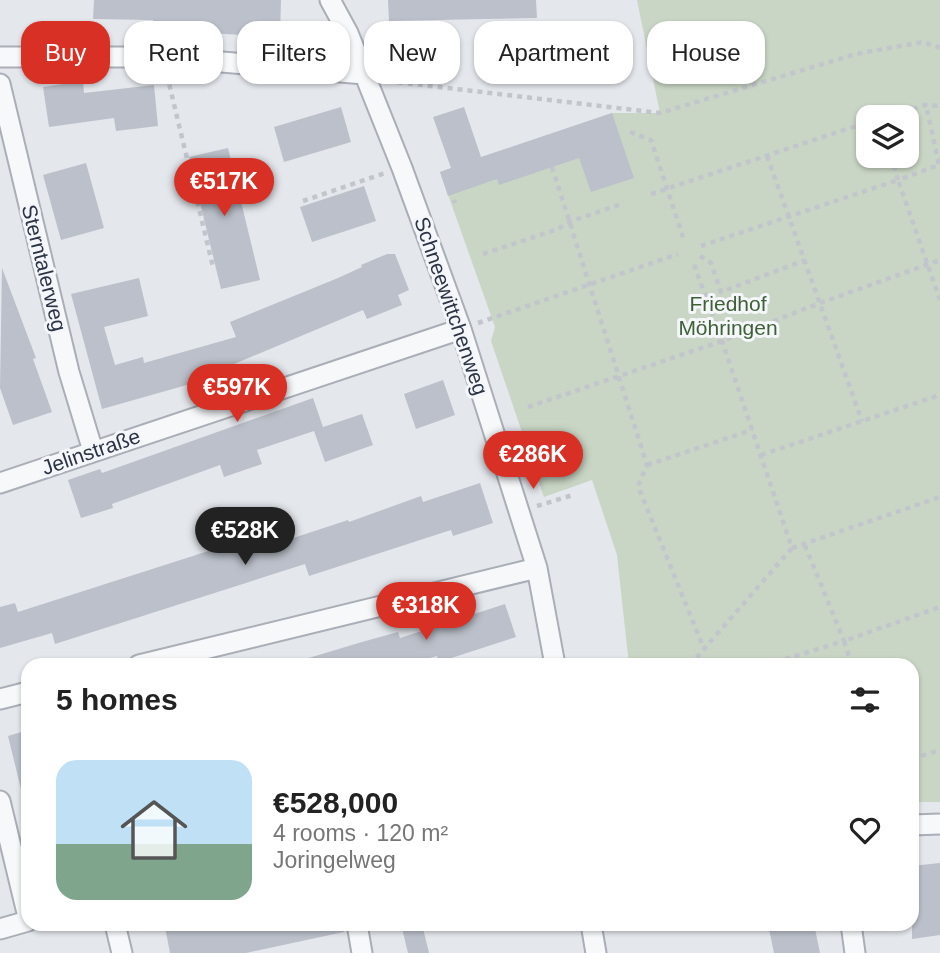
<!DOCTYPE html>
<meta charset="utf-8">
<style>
:root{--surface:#fff;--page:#f2f2f2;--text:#222;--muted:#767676;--accent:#d93025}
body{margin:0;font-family:Arial,sans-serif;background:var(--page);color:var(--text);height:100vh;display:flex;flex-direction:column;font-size:26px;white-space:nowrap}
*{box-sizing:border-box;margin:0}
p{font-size:23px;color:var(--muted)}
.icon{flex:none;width:38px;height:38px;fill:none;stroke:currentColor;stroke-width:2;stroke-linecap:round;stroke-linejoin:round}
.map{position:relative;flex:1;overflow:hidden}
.sheet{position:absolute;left:21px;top:658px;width:898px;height:273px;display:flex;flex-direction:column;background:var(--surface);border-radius:21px;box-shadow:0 2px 5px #0004}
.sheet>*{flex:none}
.hud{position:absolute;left:21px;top:21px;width:900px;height:63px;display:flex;gap:14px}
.controls{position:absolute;left:856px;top:105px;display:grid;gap:14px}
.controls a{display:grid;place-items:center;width:63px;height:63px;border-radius:14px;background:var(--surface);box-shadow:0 2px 5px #0004;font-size:35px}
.price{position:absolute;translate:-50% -60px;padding:0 16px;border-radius:24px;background:var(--accent);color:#fff;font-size:23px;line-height:46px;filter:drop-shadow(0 2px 4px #0008)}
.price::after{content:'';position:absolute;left:50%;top:42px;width:21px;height:16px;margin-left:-10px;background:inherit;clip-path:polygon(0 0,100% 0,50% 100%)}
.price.active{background:#222;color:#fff}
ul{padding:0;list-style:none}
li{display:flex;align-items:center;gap:21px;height:175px;padding:0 35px}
li span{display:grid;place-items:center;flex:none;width:196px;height:140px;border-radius:21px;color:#555}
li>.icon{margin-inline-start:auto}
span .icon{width:84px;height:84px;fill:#fffc;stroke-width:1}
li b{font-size:30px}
h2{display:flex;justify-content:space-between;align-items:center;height:84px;padding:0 35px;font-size:30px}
.tag{padding:0 24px;border-radius:21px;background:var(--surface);box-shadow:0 2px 5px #0004;font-size:24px;line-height:63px}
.tag.active{background:var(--accent);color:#fff}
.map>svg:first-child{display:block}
.green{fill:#c9d6c5;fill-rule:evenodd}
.building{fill:#bbc0ca}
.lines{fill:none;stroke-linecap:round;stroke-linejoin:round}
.street-casing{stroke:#a9aeb7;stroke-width:23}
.path{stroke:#c2c5cb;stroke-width:4.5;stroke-dasharray:5 5;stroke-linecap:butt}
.street{stroke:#f7f8fa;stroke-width:19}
.labels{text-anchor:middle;stroke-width:6;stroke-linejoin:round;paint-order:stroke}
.street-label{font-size:21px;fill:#2b3445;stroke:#f4f6f9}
.park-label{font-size:21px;fill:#3f6138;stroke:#f4f6f9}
</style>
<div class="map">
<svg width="940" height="953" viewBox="0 0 940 953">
<rect width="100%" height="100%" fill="#e4e7ec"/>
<path class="green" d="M637 0H940V802H912V665H629L617 555 592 480 544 497 491 341 495 327 440 172 612 113H660ZM868 117H906V156H868Z"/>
<path class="building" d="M94 0H281L280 37 153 30V20L93 19Z
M388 0H536L537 18 389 21Z
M83 81 84 93 154 85 158 126 116 131 114 118 49 127 43 87Z
M341 107 351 142 284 162 274 127Z
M464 107 481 157 612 113 634 178 591 192 579 158 499 185 497 179 448 196 440 172 451 168 433 117Z
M228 148 260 280 221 289 189 157Z
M86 163 104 228 61 240 43 175Z
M364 186 376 221 312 242 300 207Z
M387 254H395L409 290 398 295 402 305 367 319 363 310 227 367 229 373 102 409 71 294 139 278 148 316 104 327 115 365 143 357 144 363 236 337 230 322 338 278 362 267 361 265Z
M2 268 36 358 33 359 52 412 13 425 0 388Z
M443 380 455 415 416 429 404 394Z
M313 398 323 427 362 414 373 445 325 462 314 431 257 450 262 464 224 477 220 465 112 504 113 508 81 518 68 480 100 469 102 473Z
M480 483 493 523 453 536 451 530 309 576 305 564 55 644 52 633 0 648V607L15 603 18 612 271 531 275 544 348 520 349 522 421 496 423 502Z
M505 604 516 637 439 662 437 656 405 665H303L302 660 362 642 398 632 400 638Z
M28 730V788L21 789 8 736Z
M940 863V935L912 939V866Z
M179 924H343L344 932 246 953H170L165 927Z
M401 924H422L429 953H408Z
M791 924H814L820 953H774L769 929Z"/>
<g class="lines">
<defs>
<path id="street" d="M330 0 348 33 402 168 461 329 537 568 555 665
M0 57H163L364 74
M0 84 69 372 93 451
M0 483 461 329
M139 665 537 568
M0 699 28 692
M0 801 28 917
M912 825 940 824
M115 924 122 953
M357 924 362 953
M591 924 596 953
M851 924 855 953
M0 929 28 921"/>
</defs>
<use href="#street" class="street-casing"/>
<path class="path" d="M167 75 213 267
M388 81 660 113 856 54 923 42 940 48
M884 117 926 105 940 106
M630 132 651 140 684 240
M767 156 862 421
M891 156 898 180 939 165 926 105
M552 167 647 465 638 486 704 649
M651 194 868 122
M454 200 455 203
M303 201 385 173
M701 246 898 180 940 300
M483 254 558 229 569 222 624 203
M700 256 711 263 721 292 805 260
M478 323 678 254
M528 407 722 341 820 303 940 260
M761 455 940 395
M647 465 752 430
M537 506 573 495
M792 548 940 497
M690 665 792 548 722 341 693 262
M766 665 844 641 804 543
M852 665 844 641 940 607
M912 759 940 750"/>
<use href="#street" class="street"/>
</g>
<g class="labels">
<g class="street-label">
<text transform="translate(44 268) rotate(76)" y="7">Sterntalerweg</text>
<text transform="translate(451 306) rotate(71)" y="7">Schneewittchenweg</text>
<text transform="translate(91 452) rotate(-19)" y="7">Jelinstraße</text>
</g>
<g class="park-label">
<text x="728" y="311">Friedhof<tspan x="728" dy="24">Möhringen</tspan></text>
</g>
</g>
</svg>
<div class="controls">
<a><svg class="icon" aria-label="layers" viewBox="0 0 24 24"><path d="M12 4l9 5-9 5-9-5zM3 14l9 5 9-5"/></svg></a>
</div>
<b class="price" style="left:224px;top:218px">€517K</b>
<b class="price" style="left:237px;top:424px">€597K</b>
<b class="price" style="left:533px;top:491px">€286K</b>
<b class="price active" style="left:245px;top:567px">€528K</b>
<b class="price" style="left:426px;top:642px">€318K</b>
<div class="hud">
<a class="tag active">Buy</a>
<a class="tag">Rent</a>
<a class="tag">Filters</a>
<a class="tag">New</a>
<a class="tag">Apartment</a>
<a class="tag">House</a>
</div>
<section class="sheet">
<h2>5 homes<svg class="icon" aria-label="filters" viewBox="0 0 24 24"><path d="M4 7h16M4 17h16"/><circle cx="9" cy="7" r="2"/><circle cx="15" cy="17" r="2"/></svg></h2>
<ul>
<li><span style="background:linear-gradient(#bfe0f5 60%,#7fa58c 0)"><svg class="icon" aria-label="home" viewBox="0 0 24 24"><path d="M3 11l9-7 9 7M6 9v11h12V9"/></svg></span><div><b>€528,000</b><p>4 rooms · 120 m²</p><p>Joringelweg</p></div><svg class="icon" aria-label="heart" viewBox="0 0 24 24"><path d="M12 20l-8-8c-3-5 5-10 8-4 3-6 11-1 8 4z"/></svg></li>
</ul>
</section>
</div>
